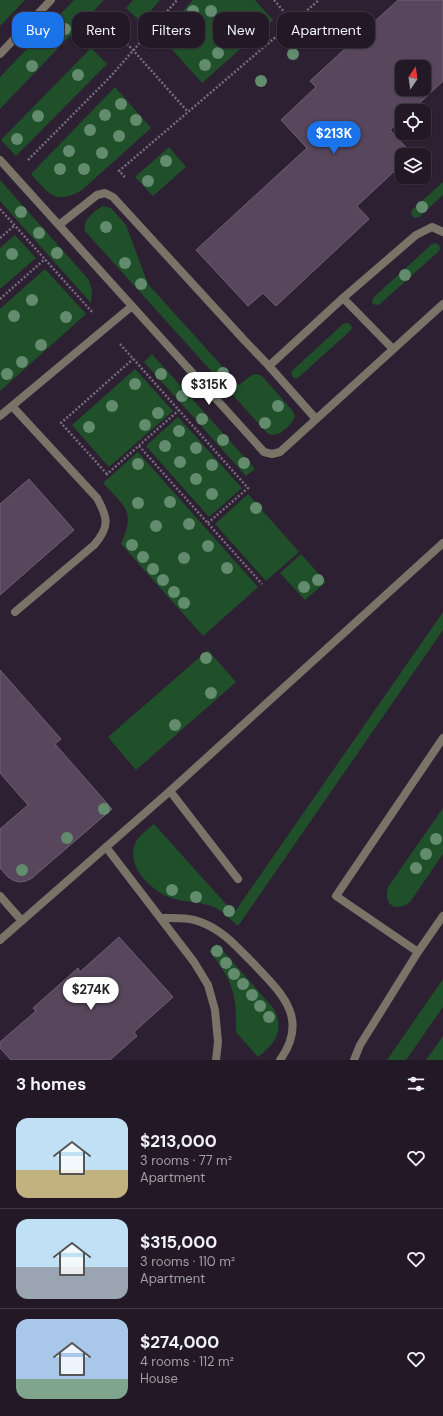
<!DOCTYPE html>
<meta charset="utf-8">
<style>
:root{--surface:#221826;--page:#2a212e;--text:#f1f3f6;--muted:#a2a0a7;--line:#3f3743;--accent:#1a73e8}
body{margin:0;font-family:"DM Sans",sans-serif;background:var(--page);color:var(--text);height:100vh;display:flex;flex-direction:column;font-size:15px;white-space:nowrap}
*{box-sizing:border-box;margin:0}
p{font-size:13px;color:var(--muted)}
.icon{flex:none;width:22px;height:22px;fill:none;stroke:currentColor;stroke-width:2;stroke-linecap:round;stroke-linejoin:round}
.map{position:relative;height:1060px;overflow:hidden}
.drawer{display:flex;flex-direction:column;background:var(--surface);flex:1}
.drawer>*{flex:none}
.guide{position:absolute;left:12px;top:12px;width:419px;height:36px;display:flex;gap:8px}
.needle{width:26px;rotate:13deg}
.buttons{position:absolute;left:395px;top:60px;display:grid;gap:8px}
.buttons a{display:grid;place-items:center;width:36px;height:36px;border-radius:8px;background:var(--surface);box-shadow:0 1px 3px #0004,0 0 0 1px var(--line);font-size:20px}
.price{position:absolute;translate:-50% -34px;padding:0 9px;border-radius:14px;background:#fff;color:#222;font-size:13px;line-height:26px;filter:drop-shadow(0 1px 2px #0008)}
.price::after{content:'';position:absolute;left:50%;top:24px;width:12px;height:9px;margin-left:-6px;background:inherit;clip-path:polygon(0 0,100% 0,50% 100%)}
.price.selected{background:var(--accent);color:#fff}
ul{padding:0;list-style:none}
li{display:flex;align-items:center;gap:12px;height:100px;padding:0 16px}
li+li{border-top:1px solid var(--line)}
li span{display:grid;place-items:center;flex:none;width:112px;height:80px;border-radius:12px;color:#555}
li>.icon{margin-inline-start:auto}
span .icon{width:48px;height:48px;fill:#fffc;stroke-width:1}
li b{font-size:17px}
h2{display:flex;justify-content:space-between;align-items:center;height:48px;padding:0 16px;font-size:17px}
.pill{padding:0 14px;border-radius:12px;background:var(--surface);box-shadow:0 1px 3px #0004,0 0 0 1px var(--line);font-size:14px;line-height:36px}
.pill.selected{background:var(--accent);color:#fff}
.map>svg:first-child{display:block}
.green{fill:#1f502a}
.building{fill:#57465c;stroke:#716077;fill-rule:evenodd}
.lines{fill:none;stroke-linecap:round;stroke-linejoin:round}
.path{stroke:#786b7c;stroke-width:2.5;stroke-dasharray:2 2;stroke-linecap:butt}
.service{stroke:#7a7468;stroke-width:8}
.minor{stroke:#7a7468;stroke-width:8}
.tree{fill:#638b6d}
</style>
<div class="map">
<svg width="443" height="1060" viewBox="0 0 443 1060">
<rect width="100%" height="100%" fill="#2e2033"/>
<path class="green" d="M0 0H25L0 26Z
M74 0H104L0 109V77Z
M133 0H160L141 22 126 8Z
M193 0H255L273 20 202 83 160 36Z
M91 48 107 64 16 156 1 140Z
M115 87 151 128 82 190C55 206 48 193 31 174Z
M169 147 186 167 153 196 135 177Z
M0 180 89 280 92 291 91 303 0 201Z
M443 182V195L419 217 414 218 411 214 412 210Z
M103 206 111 208 126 225 148 284 239 385C247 380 252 370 262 376L292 410 295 416C292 425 277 440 267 433L85 231C82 221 95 210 103 206Z
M15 235 36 258 0 289V248Z
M435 243 439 245 440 249 438 252 380 304 376 305 373 304 372 301 374 297 431 245Z
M45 269 86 314 0 391V309Z
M347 323 350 324 352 328 350 331 299 377 296 379 293 377 291 373 293 370 343 324Z
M152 354 255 469 246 476 144 362Z
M135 369 173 411 109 467 72 425Z
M178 417 242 488 209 517 146 446Z
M138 452 258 587 203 636 121 544C136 511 125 507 103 483Z
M248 494 299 552 266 581 215 524Z
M301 554 326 582 305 600 280 573Z
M443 612V630L238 926C231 920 224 912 216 908 202 901 185 903 171 898 152 891 126 867 135 844 138 836 148 829 154 824L234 913Z
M208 650 236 682 136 770 108 737Z
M443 808V854L410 902C395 913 383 904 388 887Z
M217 944 274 1009C285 1031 275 1043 258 1057L236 1032C237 995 233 980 209 951Z
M443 979V1007L406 1060H387Z
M443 1036V1060H426Z"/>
<path class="building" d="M398 0H443V81L411 111H402V119L390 130 413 155H402V164L357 206 369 219 276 306 263 293 248 306 196 250 307 148 281 120 316 87 310 81ZM402 67H424V89H402Z
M29 479 74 530 0 595V504Z
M0 670 61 739 55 744 112 809 32 878 26 881 19 882 13 880 8 877 0 868V829L28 805 0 773Z
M119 937 173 997 134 1032 137 1036 110 1060H11L0 1048V1042L36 1011 33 1008 78 968 80 972Z"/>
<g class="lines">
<path class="path" d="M274 0 293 22
M104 21 133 50 188 112
M28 160 111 76 177 0
M125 177 119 171 319 0
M0 209 92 312
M0 238 15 225
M0 299 45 259
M120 344 248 488 208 523
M139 446 262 584
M107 474 61 423 133 359
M106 475 179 410"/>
<path class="service" d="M59 225 97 195 105 193 113 197 245 341 269 366
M343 298 393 349
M12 406 97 498C108 518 110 527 94 545L15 612
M0 416 132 306
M316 419 269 366 343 298 416 235 432 227 443 232
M170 791 238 879
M106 847 194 962 208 985 215 1010 218 1042 216 1060
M0 896 22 921
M161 918C175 918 190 917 203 923 223 931 236 946 251 961 279 991 311 1017 280 1060
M0 940 170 791 443 543
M418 952 336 896 443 738
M354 1060 360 1045 418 952 443 916"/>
<path class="minor" d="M0 54 51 0
M0 160 264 452 272 454 280 452 443 304"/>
</g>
<g class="tree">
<circle cx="193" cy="11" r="6"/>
<circle cx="211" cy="11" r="6"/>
<circle cx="254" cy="23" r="6"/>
<circle cx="65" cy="29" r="6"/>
<circle cx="173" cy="31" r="6"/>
<circle cx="313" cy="35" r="6"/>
<circle cx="238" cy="39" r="6"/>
<circle cx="189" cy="41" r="6"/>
<circle cx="218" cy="53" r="6"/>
<circle cx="293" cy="54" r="6"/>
<circle cx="205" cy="65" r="6"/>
<circle cx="32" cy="66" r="6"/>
<circle cx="78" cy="75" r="6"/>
<circle cx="261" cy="81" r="6"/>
<circle cx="121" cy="104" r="6"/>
<circle cx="105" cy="115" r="6"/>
<circle cx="38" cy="116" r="6"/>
<circle cx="136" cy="120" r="6"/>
<circle cx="90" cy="130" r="6"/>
<circle cx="119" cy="136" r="6"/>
<circle cx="17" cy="139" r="6"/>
<circle cx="69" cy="151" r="6"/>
<circle cx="102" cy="153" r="6"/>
<circle cx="166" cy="161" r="6"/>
<circle cx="60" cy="169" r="6"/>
<circle cx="84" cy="169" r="6"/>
<circle cx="148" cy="181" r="6"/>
<circle cx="422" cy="207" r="6"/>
<circle cx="21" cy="212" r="6"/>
<circle cx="106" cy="227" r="6"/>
<circle cx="39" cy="233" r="6"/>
<circle cx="57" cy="253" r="6"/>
<circle cx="12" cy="254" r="6"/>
<circle cx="125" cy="263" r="6"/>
<circle cx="405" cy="275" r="6"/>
<circle cx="141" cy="284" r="6"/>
<circle cx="32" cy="300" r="6"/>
<circle cx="14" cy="316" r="6"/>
<circle cx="66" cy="317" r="6"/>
<circle cx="41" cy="345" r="6"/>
<circle cx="22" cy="362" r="6"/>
<circle cx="223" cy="373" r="6"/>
<circle cx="7" cy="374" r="6"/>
<circle cx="161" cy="374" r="6"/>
<circle cx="135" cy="384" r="6"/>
<circle cx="182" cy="396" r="6"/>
<circle cx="112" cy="406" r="6"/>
<circle cx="278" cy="406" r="6"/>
<circle cx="158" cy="413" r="6"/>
<circle cx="202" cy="419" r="6"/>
<circle cx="265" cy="423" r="6"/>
<circle cx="145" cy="425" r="6"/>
<circle cx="89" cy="427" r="6"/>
<circle cx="179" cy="431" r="6"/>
<circle cx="223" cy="440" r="6"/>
<circle cx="165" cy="446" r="6"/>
<circle cx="196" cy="448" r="6"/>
<circle cx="180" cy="462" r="6"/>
<circle cx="244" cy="463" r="6"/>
<circle cx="138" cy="464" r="6"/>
<circle cx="212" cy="465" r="6"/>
<circle cx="196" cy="479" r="6"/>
<circle cx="212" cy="494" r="6"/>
<circle cx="170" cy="502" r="6"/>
<circle cx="138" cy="503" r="6"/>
<circle cx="256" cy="508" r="6"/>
<circle cx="189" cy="524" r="6"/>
<circle cx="156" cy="526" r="6"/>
<circle cx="132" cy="545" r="6"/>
<circle cx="208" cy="546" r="6"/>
<circle cx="143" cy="557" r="6"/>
<circle cx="184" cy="558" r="6"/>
<circle cx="227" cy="568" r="6"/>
<circle cx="153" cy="569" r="6"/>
<circle cx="163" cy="580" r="6"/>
<circle cx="318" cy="580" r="6"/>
<circle cx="304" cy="587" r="6"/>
<circle cx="174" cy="592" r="6"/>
<circle cx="184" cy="603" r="6"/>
<circle cx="206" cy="658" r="6"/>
<circle cx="211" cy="693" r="6"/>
<circle cx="175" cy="725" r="6"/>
<circle cx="104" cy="809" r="6"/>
<circle cx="67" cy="838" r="6"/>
<circle cx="436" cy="839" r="6"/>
<circle cx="426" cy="854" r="6"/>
<circle cx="416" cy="868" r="6"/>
<circle cx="22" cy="870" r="6"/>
<circle cx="172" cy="890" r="6"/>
<circle cx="196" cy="897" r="6"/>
<circle cx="229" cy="911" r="6"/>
<circle cx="217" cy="951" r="6"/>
<circle cx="226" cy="963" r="6"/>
<circle cx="234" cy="974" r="6"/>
<circle cx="243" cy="984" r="6"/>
<circle cx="252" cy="995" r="6"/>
<circle cx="260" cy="1006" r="6"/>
<circle cx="269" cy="1017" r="6"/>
</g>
</svg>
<div class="buttons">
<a><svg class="needle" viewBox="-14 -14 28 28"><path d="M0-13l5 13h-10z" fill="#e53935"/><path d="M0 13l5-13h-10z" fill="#a2a0a7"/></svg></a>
<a><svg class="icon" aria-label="locate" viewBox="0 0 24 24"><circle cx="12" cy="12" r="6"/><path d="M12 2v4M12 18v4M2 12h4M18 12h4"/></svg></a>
<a><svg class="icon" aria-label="layers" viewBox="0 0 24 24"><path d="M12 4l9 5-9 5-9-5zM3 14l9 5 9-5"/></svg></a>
</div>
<b class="price selected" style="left:334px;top:155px">$213K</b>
<b class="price" style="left:209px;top:406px">$315K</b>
<b class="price" style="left:91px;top:1011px">$274K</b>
<div class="guide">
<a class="pill selected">Buy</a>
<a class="pill">Rent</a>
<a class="pill">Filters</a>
<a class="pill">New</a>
<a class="pill">Apartment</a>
</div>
</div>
<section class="drawer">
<h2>3 homes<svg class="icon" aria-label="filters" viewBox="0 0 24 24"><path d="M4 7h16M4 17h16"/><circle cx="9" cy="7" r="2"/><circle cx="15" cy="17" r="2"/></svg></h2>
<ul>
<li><span style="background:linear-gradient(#bfe0f5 65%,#c2b280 0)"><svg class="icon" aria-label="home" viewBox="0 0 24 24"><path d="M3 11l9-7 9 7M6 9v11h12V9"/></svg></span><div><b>$213,000</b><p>3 rooms · 77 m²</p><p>Apartment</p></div><svg class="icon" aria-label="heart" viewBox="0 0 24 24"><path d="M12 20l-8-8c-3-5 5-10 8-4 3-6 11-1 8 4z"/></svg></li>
<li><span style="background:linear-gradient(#bfe0f5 60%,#9aa5b1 0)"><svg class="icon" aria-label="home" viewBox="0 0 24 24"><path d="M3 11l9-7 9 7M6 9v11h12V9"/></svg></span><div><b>$315,000</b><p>3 rooms · 110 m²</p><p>Apartment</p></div><svg class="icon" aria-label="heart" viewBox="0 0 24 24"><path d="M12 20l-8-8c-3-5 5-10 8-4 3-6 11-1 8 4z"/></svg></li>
<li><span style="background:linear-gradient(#a9c7e8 75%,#7fa58c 0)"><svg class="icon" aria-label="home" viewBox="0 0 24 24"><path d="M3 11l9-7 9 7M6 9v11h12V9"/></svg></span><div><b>$274,000</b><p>4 rooms · 112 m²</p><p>House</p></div><svg class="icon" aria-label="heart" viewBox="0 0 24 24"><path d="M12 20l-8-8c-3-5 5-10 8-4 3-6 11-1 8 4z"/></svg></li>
</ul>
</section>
